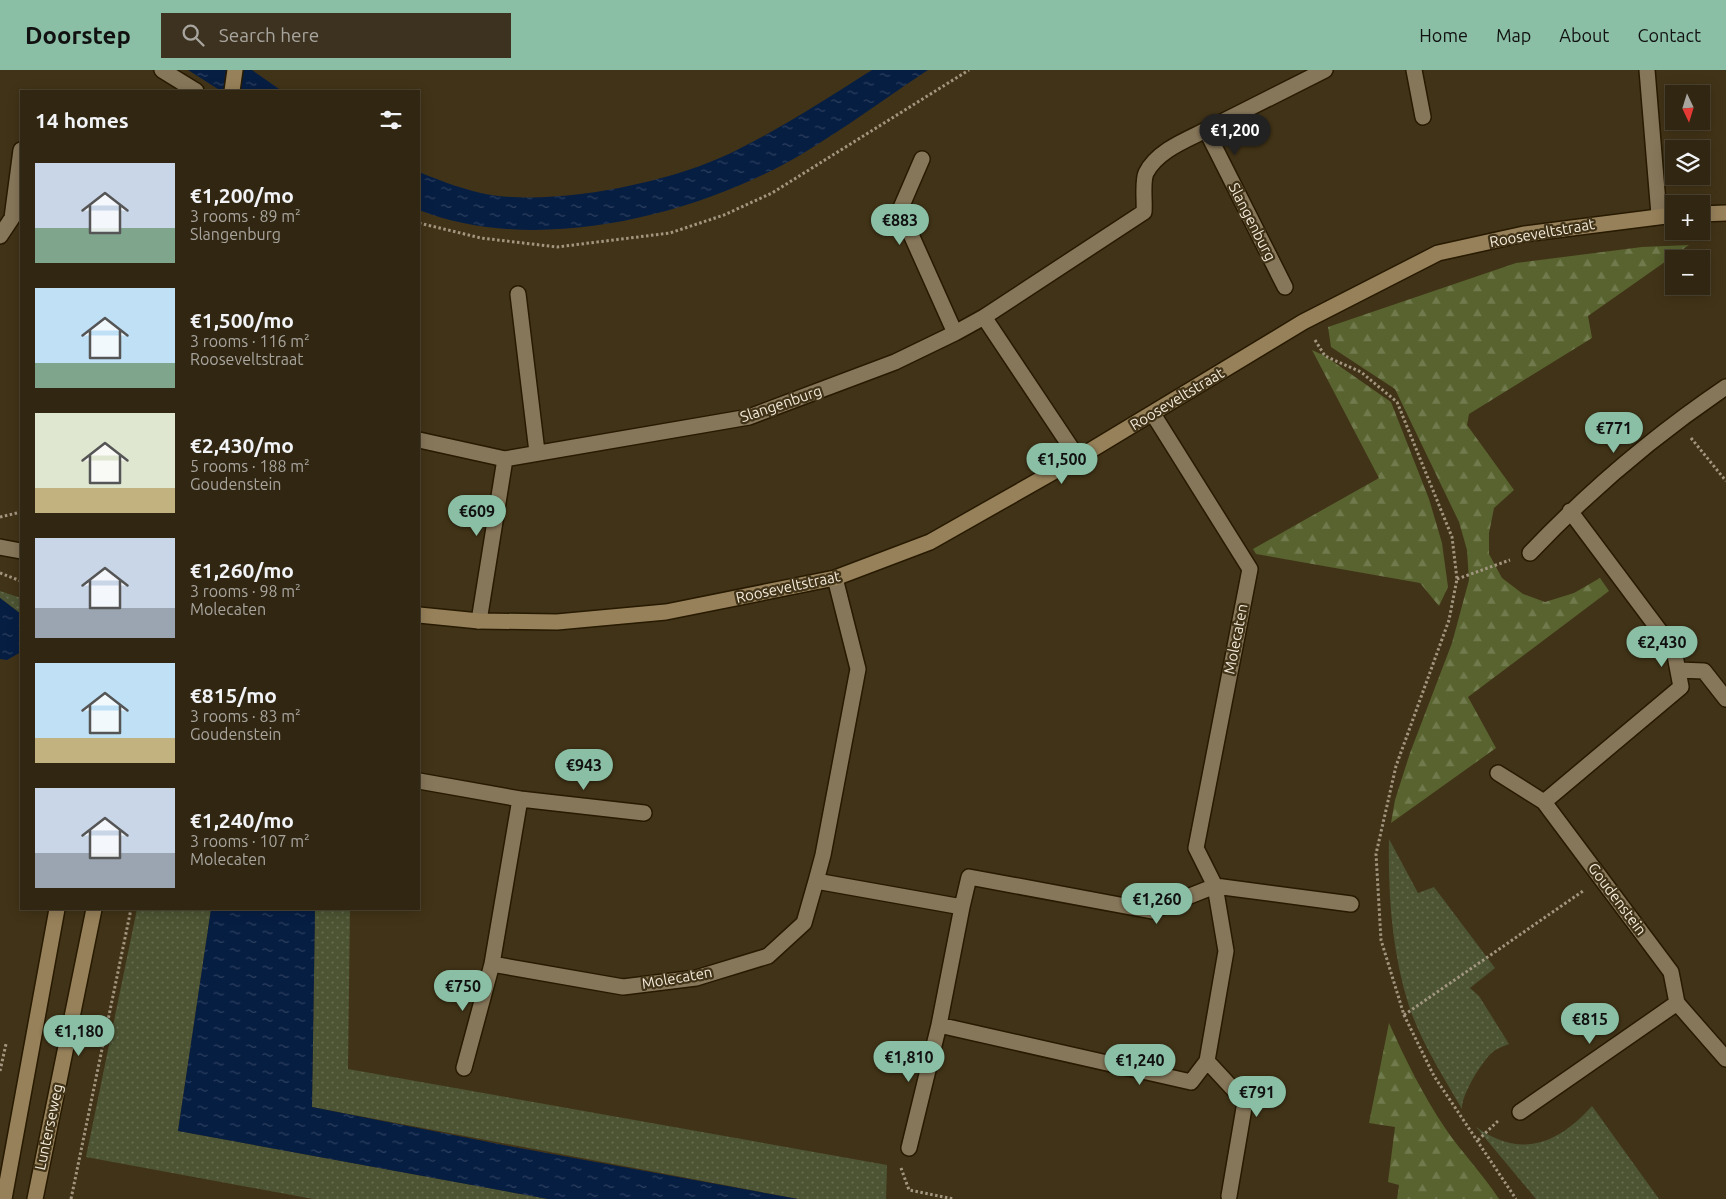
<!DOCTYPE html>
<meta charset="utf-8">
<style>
:root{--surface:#312611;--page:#3d321f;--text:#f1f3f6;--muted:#a8a59f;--line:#4c4331;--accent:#8abfa5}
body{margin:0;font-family:Ubuntu,sans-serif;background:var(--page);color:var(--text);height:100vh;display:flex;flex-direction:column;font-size:19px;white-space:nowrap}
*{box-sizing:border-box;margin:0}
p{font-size:16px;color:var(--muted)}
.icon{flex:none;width:28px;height:28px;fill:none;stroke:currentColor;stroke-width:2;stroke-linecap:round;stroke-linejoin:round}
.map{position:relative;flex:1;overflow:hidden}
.panel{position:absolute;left:20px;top:20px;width:400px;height:820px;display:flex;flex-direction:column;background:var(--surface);border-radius:0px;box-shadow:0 2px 12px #0003,0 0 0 1px var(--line)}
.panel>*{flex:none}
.needle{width:32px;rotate:176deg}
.controls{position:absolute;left:1665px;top:15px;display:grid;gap:10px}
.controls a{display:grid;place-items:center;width:45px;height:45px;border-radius:0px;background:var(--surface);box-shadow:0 2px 12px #0003,0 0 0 1px var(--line);font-size:25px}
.price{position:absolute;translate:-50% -42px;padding:0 11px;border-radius:18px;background:var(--accent);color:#111;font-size:16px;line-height:32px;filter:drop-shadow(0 1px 2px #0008)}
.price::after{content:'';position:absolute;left:50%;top:30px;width:15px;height:11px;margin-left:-8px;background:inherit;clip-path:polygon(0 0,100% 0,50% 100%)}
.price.on{background:#222;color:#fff}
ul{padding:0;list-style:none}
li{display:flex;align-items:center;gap:15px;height:125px;padding:0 15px}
li span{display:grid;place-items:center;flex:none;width:140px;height:100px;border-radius:0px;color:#555}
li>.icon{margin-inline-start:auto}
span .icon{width:60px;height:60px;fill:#fffc;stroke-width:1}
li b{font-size:21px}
h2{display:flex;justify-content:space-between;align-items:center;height:60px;padding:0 15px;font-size:21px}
header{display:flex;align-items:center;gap:30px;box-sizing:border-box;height:70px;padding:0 25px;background:var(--accent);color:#111}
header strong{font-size:24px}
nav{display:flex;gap:28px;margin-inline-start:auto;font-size:18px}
.search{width:350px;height:45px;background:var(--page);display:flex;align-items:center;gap:12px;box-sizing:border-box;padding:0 18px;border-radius:0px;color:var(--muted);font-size:19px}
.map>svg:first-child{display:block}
.grass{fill:url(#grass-dots)}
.forest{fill:url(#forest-firs)}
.water{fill:url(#water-ripples)}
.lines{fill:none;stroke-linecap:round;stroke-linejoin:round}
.lane-casing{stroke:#271a00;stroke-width:18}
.street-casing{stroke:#271a00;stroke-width:18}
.secondary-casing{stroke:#271a00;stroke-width:18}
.path{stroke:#a29681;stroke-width:3;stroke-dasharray:2.5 2.5;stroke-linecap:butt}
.lane{stroke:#87775a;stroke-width:15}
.street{stroke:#87775a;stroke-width:15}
.secondary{stroke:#97815a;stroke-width:15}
.labels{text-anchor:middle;stroke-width:4.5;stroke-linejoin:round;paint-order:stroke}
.street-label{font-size:15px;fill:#f3eada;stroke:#413317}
</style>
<header>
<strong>Doorstep</strong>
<div class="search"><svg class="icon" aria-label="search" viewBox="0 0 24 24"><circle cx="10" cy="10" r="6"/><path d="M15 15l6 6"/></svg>Search here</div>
<nav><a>Home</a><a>Map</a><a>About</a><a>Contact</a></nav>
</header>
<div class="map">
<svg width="1726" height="1129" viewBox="0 0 1726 1129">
<defs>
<pattern id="grass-dots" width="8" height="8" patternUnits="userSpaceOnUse" patternTransform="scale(1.25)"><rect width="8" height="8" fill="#4c5433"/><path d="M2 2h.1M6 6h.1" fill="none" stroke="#666d50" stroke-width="1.8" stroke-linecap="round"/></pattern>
<pattern id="forest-firs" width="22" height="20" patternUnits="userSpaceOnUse" patternTransform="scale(1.25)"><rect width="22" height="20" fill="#58632f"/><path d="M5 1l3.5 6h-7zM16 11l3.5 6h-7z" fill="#707a4d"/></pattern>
<pattern id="water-ripples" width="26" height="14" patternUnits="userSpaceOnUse" patternTransform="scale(1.25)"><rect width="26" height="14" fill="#071e43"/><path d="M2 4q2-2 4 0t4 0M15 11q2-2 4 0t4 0" fill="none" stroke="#2c3f5e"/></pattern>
</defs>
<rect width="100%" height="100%" fill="#413317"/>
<path class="grass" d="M0 521 21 528V544L0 528Z
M1389 769 1418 823 1434 817 1495 898 1470 918 1479 926 1509 974C1504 976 1498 978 1494 981 1483 989 1461 1025 1462 1039 1443 1006 1421 972 1409 936 1392 882 1388 826 1389 769Z
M137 839H211L178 1061 548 1129H313L86 1087Z
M315 839H350L348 999 887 1095 886 1129H798L312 1037Z
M1592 1036 1659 1129H1536L1476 1057C1521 1089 1558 1074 1592 1036Z"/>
<path class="forest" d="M1689 175 1588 246 1592 268 1469 344 1467 355 1514 420 1494 438 1489 463V484L1502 508 1523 524 1545 532 1574 523 1600 508 1609 521 1468 627 1496 678 1391 753 1395 730 1410 683 1452 573 1469 510 1467 480 1459 452 1395 319 1331 277 1328 257 1516 193 1642 177Z
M1312 280 1325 286 1391 332 1429 429 1442 473 1448 517 1439 536 1420 513 1256 484 1253 479 1379 408Z
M1389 953C1405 989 1423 1025 1445 1058 1462 1083 1483 1104 1499 1129H1397L1399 1115 1388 1112 1395 1057 1369 1053Z"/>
<path class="water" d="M188 0H252L282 21H221Z
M872 0H928C886 28 845 58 802 84 697 146 536 186 419 140V102C441 111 467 121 491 125 560 135 668 113 731 83 780 59 826 29 872 0Z
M0 528 21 544V582L7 590 0 589Z
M211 839H315L312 1037 514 1077 798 1129H548L178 1061Z"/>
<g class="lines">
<defs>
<path id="lane" d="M162 0 196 21"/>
<path id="street" d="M1414 0 1423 47
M1647 0 1659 145
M922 89 900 140 955 263
M0 166 12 148 21 80
M1285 217 1206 60 1325 0
M518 224 537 382
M984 247 1078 388
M419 370 505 389 749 347 895 292 955 263 984 247 1144 142C1145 131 1142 112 1146 103 1157 81 1186 70 1206 60
M0 477 21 481
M1530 483C1589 421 1655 365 1726 317
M835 508 858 599 823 785 816 811 962 837 939 955 1191 1012 1207 991 1226 881 1215 816 1196 778 1250 499 1153 344
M479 551 505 389
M1678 600 1704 601 1726 629
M1498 703 1544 732 1671 902 1677 933 1726 989
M419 711 520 729 492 894 623 917 696 908 768 886 804 853 816 811
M520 729 644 743
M1544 732 1681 617 1674 580 1570 441
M962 837 969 807 1152 841 1215 816 1351 834
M1207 991 1245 1032 1229 1126
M464 998 492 894
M1520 1042 1677 933
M909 1078 939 955"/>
<path id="secondary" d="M232 21 235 0
M1701 144 1726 143
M419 545 479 551 557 552 666 542 835 508 930 472 1078 388 1303 252 1438 183 1524 164 1674 145
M4 1129 57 839
M35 1129 94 839"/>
</defs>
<use href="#lane" class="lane-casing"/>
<use href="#street" class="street-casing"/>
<use href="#secondary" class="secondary-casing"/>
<path class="path" d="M419 153 481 168 557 177 670 163 724 145 772 123 969 0
M1315 270 1325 286 1361 302 1397 332 1452 467 1457 509 1449 550 1396 696 1376 784 1381 870 1404 945 1434 1006 1516 1129
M1691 368 1726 411
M0 447 21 442
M0 503 21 511
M1457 509 1510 490
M1404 945 1583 821
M0 1001 6 974
M1478 1070 1499 1050
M901 1098 909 1120 954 1129
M71 1129 131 839"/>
<use href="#lane" class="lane"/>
<use href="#street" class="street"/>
<use href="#secondary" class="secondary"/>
</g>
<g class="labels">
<g class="street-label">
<text transform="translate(1252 152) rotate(63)" y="5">Slangenburg</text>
<text transform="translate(1542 163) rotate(-10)" y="5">Rooseveltstraat</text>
<text transform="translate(1177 329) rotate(-31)" y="5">Rooseveltstraat</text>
<text transform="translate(781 334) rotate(-19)" y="5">Slangenburg</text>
<text transform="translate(788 517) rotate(-12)" y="5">Rooseveltstraat</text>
<text transform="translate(1236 569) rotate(-79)" y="5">Molecaten</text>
<text transform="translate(1617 829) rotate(53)" y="5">Goudenstein</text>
<text transform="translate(677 908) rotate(-10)" y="5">Molecaten</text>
<text transform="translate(49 1057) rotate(-78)" y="5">Lunterseweg</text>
</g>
</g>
</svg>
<div class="controls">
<a><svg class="needle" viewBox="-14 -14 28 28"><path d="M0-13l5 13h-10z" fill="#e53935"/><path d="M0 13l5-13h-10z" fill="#a8a59f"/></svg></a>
<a><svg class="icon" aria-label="layers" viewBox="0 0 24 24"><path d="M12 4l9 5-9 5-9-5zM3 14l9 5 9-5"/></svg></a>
<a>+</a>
<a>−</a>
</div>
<b class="price on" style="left:1235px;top:86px">€1,200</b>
<b class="price" style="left:900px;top:176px">€883</b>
<b class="price" style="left:1614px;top:384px">€771</b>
<b class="price" style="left:1062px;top:415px">€1,500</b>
<b class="price" style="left:477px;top:467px">€609</b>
<b class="price" style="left:1662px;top:598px">€2,430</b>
<b class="price" style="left:584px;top:721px">€943</b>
<b class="price" style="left:1157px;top:855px">€1,260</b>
<b class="price" style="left:463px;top:942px">€750</b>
<b class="price" style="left:1590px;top:975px">€815</b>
<b class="price" style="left:79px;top:987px">€1,180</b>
<b class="price" style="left:909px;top:1013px">€1,810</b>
<b class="price" style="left:1140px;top:1016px">€1,240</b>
<b class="price" style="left:1257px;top:1048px">€791</b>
<section class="panel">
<h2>14 homes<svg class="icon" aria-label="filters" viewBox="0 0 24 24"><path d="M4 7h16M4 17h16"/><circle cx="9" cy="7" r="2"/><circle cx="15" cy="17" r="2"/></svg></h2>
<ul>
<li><span style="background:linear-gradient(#c9d6e8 65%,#7fa58c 0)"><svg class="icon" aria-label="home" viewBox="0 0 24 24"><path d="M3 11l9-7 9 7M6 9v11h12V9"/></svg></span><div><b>€1,200/mo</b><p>3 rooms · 89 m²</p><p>Slangenburg</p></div></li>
<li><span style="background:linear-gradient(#bfe0f5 75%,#7fa58c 0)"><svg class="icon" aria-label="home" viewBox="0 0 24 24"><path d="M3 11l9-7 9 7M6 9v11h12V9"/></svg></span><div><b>€1,500/mo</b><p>3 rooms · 116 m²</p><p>Rooseveltstraat</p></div></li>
<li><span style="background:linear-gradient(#dfe7d0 75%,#c2b280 0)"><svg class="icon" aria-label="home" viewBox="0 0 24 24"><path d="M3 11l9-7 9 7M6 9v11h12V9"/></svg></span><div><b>€2,430/mo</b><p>5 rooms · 188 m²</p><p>Goudenstein</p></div></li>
<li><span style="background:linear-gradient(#c9d6e8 70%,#9aa5b1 0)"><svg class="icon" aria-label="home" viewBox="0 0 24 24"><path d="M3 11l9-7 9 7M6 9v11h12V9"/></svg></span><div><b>€1,260/mo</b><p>3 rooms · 98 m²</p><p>Molecaten</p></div></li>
<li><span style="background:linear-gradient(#bfe0f5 75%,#c2b280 0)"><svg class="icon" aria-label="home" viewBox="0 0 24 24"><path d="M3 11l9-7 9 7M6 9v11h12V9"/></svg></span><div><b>€815/mo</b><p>3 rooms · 83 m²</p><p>Goudenstein</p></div></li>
<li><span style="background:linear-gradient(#c9d6e8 65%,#9aa5b1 0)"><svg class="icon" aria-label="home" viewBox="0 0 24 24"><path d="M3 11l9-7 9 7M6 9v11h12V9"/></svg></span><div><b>€1,240/mo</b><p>3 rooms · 107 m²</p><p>Molecaten</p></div></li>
</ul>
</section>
</div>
